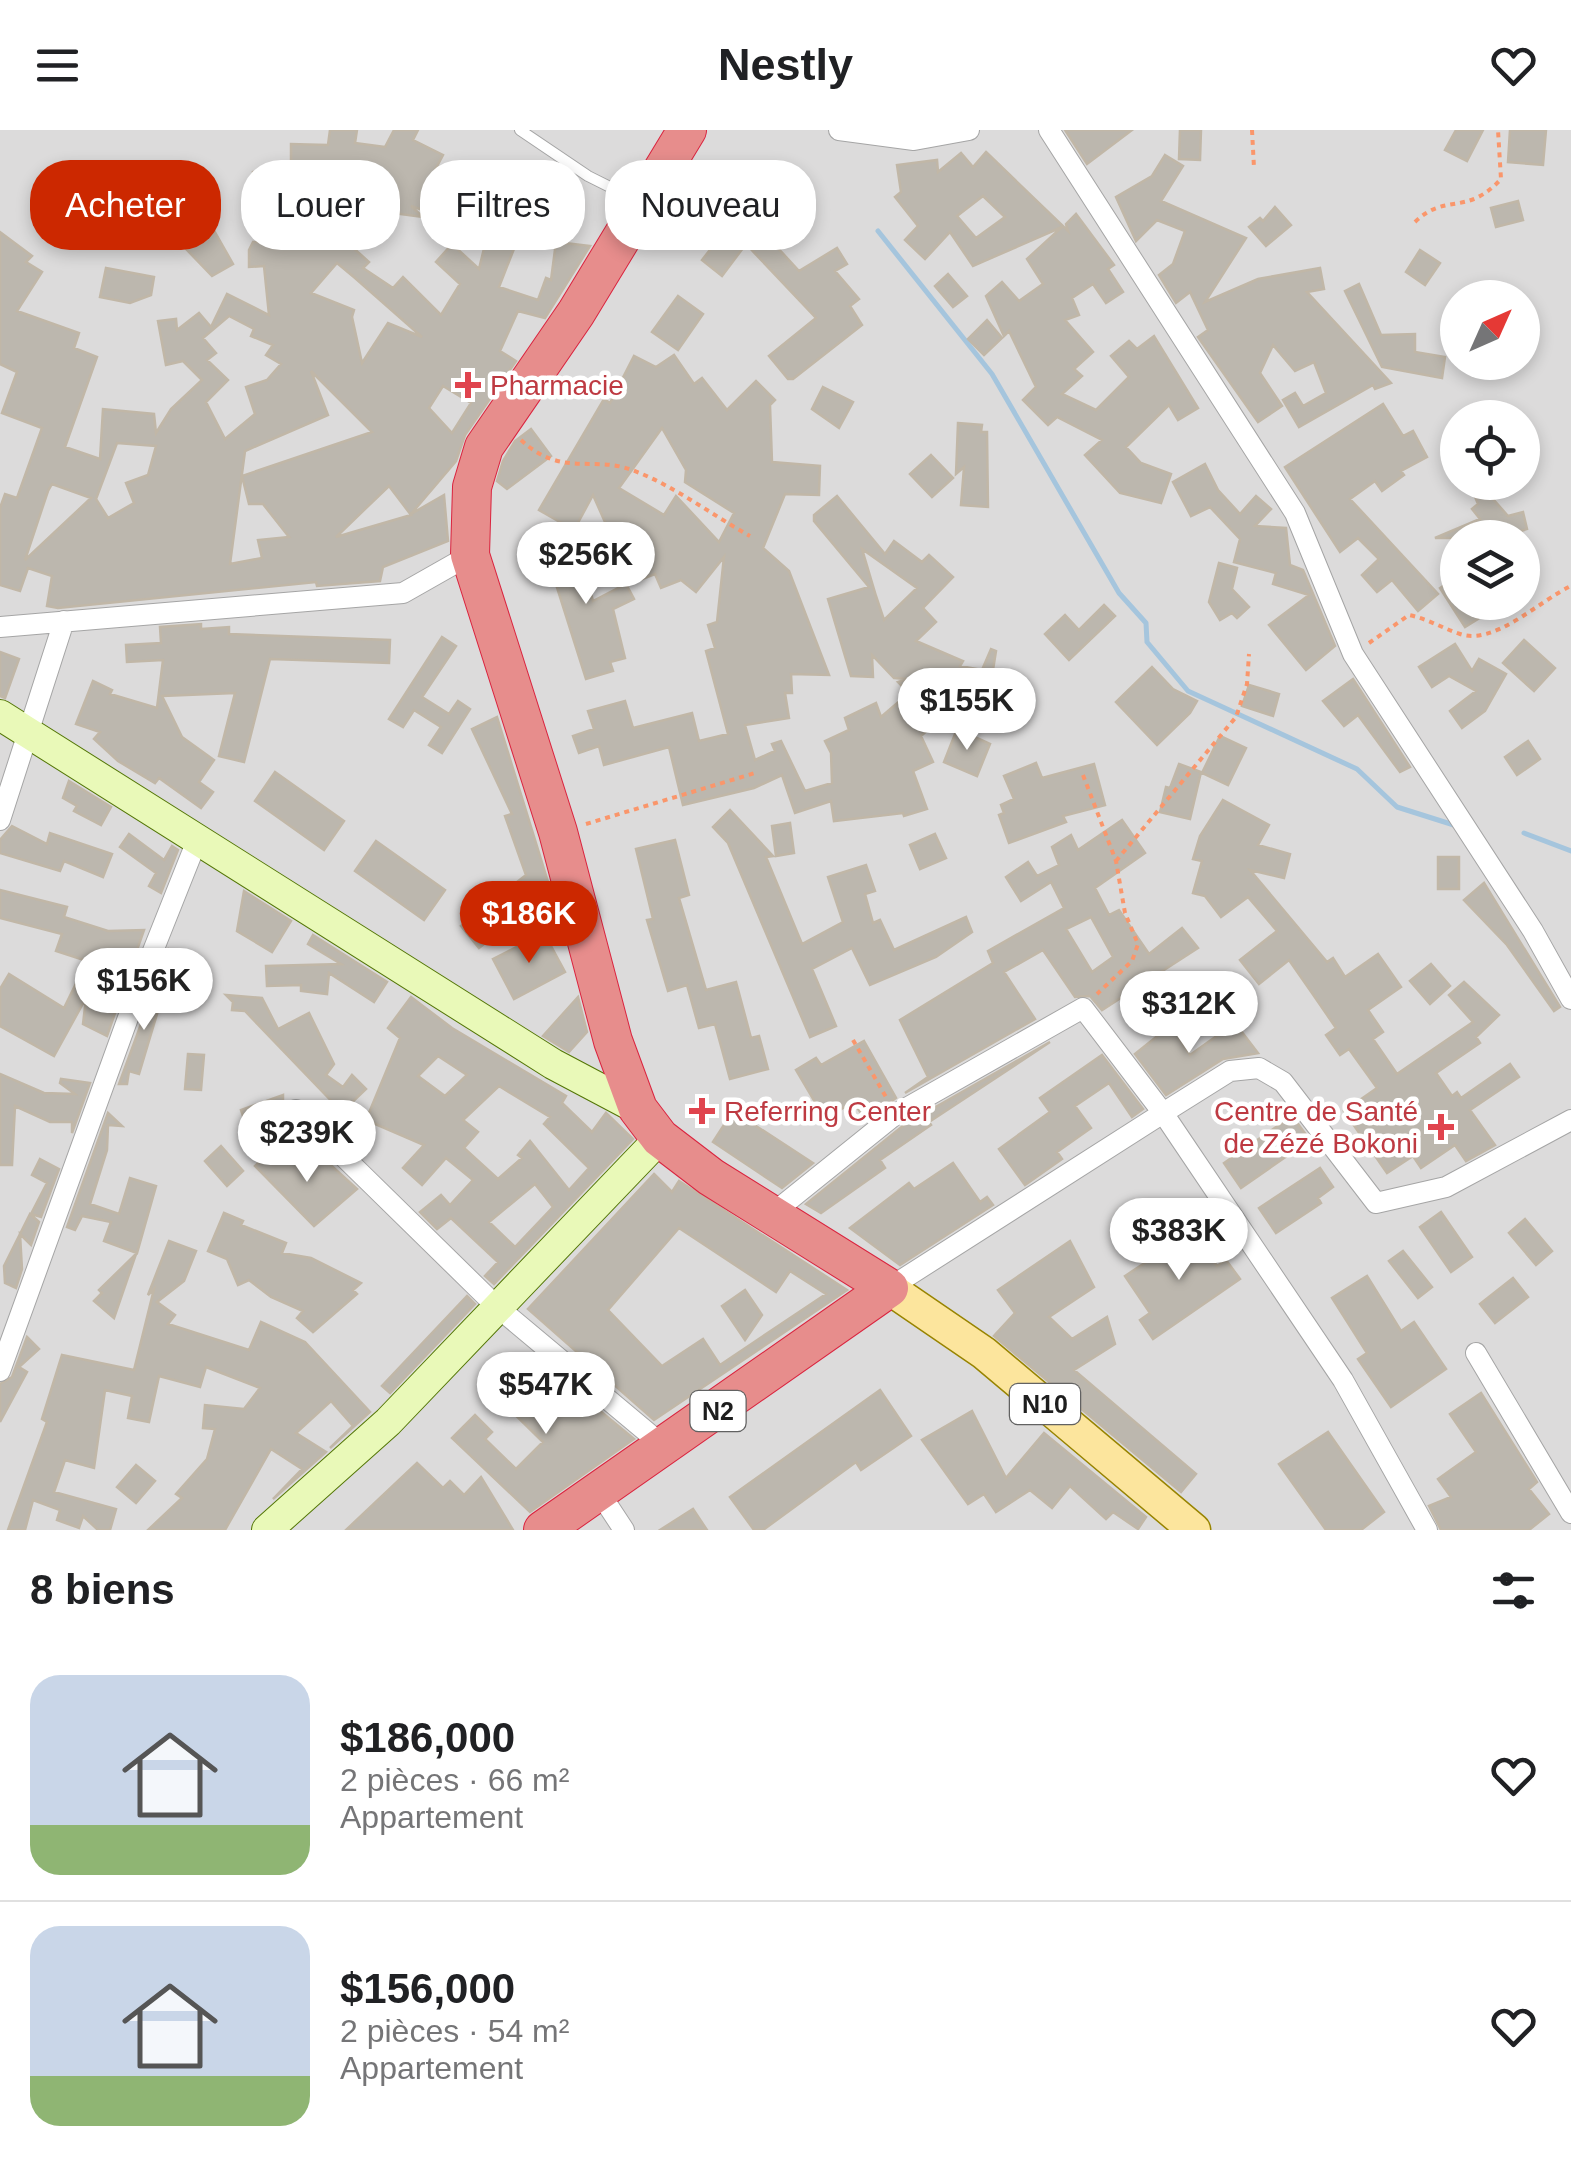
<!DOCTYPE html>
<html lang="fr">
<meta charset="utf-8">
<style>
:root{--surface:#fff;--page:#f6f6f6;--text:#202124;--muted:#757577;--line:#e0e0e0;--accent:#cc2800}
body{margin:0;font-family:Helvetica,sans-serif;background:var(--page);color:var(--text);height:100vh;display:flex;flex-direction:column;font-size:38px;white-space:nowrap}
*{box-sizing:border-box;margin:0}
p{font-size:32px;color:var(--muted)}
.icon{flex:none;width:55px;height:55px;fill:none;stroke:currentColor;stroke-width:2;stroke-linecap:round;stroke-linejoin:round}
.map{position:relative;height:1400px;overflow:hidden}
.sheet{display:flex;flex-direction:column;background:var(--surface);flex:1}
.sheet>*{flex:none}
.guide{position:absolute;left:30px;top:30px;width:1000px;height:90px;display:flex;gap:20px}
.needle{width:65px;rotate:45deg}
.buttons{position:absolute;left:1440px;top:150px;display:grid;gap:20px}
.buttons a{display:grid;place-items:center;width:100px;height:100px;border-radius:50%;background:var(--surface);box-shadow:0 5px 15px #0003;font-size:50px}
.price{position:absolute;translate:-50% -85px;padding:0 22px;border-radius:35px;background:#fff;color:#222;font-size:32px;line-height:65px;filter:drop-shadow(0 2px 5px #0008)}
.price::after{content:'';position:absolute;left:50%;top:60px;width:30px;height:22px;margin-left:-15px;background:inherit;clip-path:polygon(0 0,100% 0,50% 100%)}
.price.on{background:var(--accent);color:#fff}
ul{padding:0;list-style:none}
li{display:flex;align-items:center;gap:30px;height:250px;padding:0 30px}
li+li{border-top:2px solid var(--line)}
li span{display:grid;place-items:center;flex:none;width:280px;height:200px;border-radius:30px;color:#555}
li>.icon{margin-inline-start:auto}
span .icon{width:120px;height:120px;fill:#fffc;stroke-width:1}
li b{font-size:42px}
h2{display:flex;justify-content:space-between;align-items:center;height:120px;padding:0 30px;font-size:42px}
.chip{padding:0 35px;border-radius:40px;background:var(--surface);box-shadow:0 5px 15px #0003;font-size:35px;line-height:90px}
.chip.on{background:var(--accent);color:#fff}
header{display:flex;justify-content:space-between;align-items:center;height:130px;padding:0 30px;background:var(--surface);font-size:45px;font-weight:700}
.map>svg:first-child{display:block}
.residential{fill:#dcdbdb;fill-rule:evenodd}
.lines{fill:none;stroke-linecap:round;stroke-linejoin:round}
.stream{stroke:#a5c5dd;stroke-width:5}
.building{fill:#bcb7ae;stroke:#c1b7a7;stroke-width:2.5;fill-rule:evenodd}
.lane-casing{stroke:#a5a5a5;stroke-width:12}
.street-casing{stroke:#a5a5a5;stroke-width:22}
.secondary-casing{stroke:#537605;stroke-width:32}
.primary-casing{stroke:#988400;stroke-width:35}
.highway-casing{stroke:#da243f;stroke-width:40}
.path{stroke:#fa966b;stroke-width:4;stroke-dasharray:5 5;stroke-linecap:butt}
.lane{stroke:#fff;stroke-width:10}
.street{stroke:#fff;stroke-width:20}
.secondary{stroke:#e9f9b8;stroke-width:30}
.primary{stroke:#fce59d;stroke-width:32}
.highway{stroke:#e78d8c;stroke-width:38}
.health-dot{fill:#e0444e;stroke:#fff;stroke-width:4}
.labels{text-anchor:middle;stroke-width:9;stroke-linejoin:round;paint-order:stroke}
.shield{fill:#fff;stroke:#626262;stroke-width:2.5}
.shield-label{font-size:25px;font-weight:bold;fill:#1e1e1e}
.health-label{font-size:28px;fill:#be3a42;stroke:#fff;text-anchor:start}
</style>
<header><svg class="icon" aria-label="menu" viewBox="0 0 24 24"><path d="M4 6h16M4 12h16M4 18h16"/></svg>Nestly<svg class="icon" aria-label="heart" viewBox="0 0 24 24"><path d="M12 20l-8-8c-3-5 5-10 8-4 3-6 11-1 8 4z"/></svg></header>
<div class="map">
<svg width="1571" height="1400" viewBox="0 0 1571 1400">
<rect width="100%" height="100%" fill="#efeee4"/>
<path class="residential" d="M0 0H1571V1400H0ZM1458 168H1522V232H1458ZM1458 288H1522V352H1458ZM1458 408H1522V472H1458Z"/>
<g class="lines">
<path class="stream" d="M878 101 992 244 1119 463 1146 493 1147 512 1188 561 1357 639 1397 677 1457 696
M1524 703 1571 721"/>
</g>
<path class="building" d="M330 0H357L355 13 385 17 394 0H418L413 10 443 25 426 57 459 65 457 73 501 87 504 63 544 67 540 109 519 106 499 157 538 170 546 148 551 150 556 112 590 116 545 188 518 181 500 221 516 231 465 305 456 331 411 384 444 365 448 411 383 437 380 451 317 456 316 452 58 478 47 476 52 446 28 438 20 461 0 455V378L5 364 17 368 42 298 2 283 17 242 0 234V102L32 126 26 132 42 142 17 181 79 203 74 218 97 227 65 317 100 329 103 279 154 284 156 303 171 279 202 250 183 231 166 235 158 191 176 189 177 200 199 183 211 197 227 164 269 185 264 136 249 137V120L253 112H261L253 42 291 35V14L328 15ZM411 76 488 102 479 139 452 114 436 132 460 154 441 185 403 147 393 158 363 138 369 132 350 115 378 81 423 87ZM337 133 355 148 422 207 388 193 362 233 352 187 354 180 311 163ZM229 186 254 199 251 206 273 215 266 225 281 234 267 250 246 257 255 284 225 309 206 272 228 250 207 230 216 223 203 208ZM311 241 372 302 242 346 249 374H263L289 407 258 410 262 428 230 434 245 321 328 285ZM443 256 471 273 452 303 429 278ZM117 313 156 316 148 345 126 353 134 373 108 388 96 369ZM52 354 91 368 25 430 48 361ZM389 356 411 385 336 407Z
M1065 0H1132L1087 34Z
M1180 0H1201L1200 30 1179 29Z
M1456 0H1483L1467 31 1445 20Z
M1510 0H1546L1543 35 1508 32Z
M986 22 1068 101 1066 94 1076 84 1114 135 1108 139 1123 162 1106 173 1093 154 1072 168 1079 185 1065 190 1093 222 1074 239 1082 246 1062 264 1096 280 1129 247 1111 226 1129 211 1137 219 1154 206 1198 278 1178 290 1169 275 1126 317 1141 333 1171 344 1161 373 1120 363 1085 325 1102 310 1057 287 1048 295 1023 270 1036 257 1009 201 1004 206 986 166 1002 152 1019 171 1043 154 1027 129 1062 97 973 136 950 102 925 129 905 110 918 96 895 67 901 62 897 35 937 30 938 42 961 23 973 37ZM983 66 1005 87 976 108 957 86Z
M1165 25 1183 36 1161 71 1246 108 1205 172 1258 149 1320 138 1324 159 1307 162 1391 253 1375 259 1373 255 1299 297 1283 270 1295 263 1303 276 1326 263 1314 232 1295 241 1273 215 1260 243 1282 276 1258 292 1198 207 1208 200 1190 162 1176 173 1159 145 1173 134 1185 101 1157 90 1136 111 1116 67 1152 46Z
M69 32 108 60 83 95 45 67Z
M746 62 777 77 764 103 799 141 837 118 847 134 835 141 859 169 850 176 862 195 793 249H788L769 226 816 188 746 114 722 146 702 130 728 97Z
M1518 71 1523 90 1496 97 1491 78Z
M188 73 212 97 233 134 212 146 164 96Z
M1275 77 1291 95 1266 116 1249 97 1260 88 1263 91Z
M1420 120 1440 133 1425 155 1406 142Z
M106 138 154 147 151 165 130 173 100 167Z
M948 144 967 166 953 177 935 156Z
M1359 154 1381 205 1415 204V222L1445 227 1442 248 1382 237 1345 161Z
M678 166 703 184 678 220 652 202Z
M987 190 1002 208 984 225 968 209Z
M674 225 694 254 702 248 727 280 756 251 775 270 770 275 772 332 820 336 819 365 785 364 763 418 789 441 829 545 791 544 792 563H785L789 588 745 595 755 630 775 621 772 614 781 611 805 661 832 653 831 623 825 611 849 600 845 588 876 573 881 587 909 563 898 552 907 549 894 548 872 525 873 547 851 546 828 469 869 457 814 391V385L837 366 885 424 894 411 922 432 929 425 953 447 923 478 936 492 916 511 963 531 960 536 982 540 991 519 996 521 988 571 971 568 974 559 965 567 951 565 943 586 921 606 933 632 913 641 927 679 904 686 903 683 834 691 831 671 795 683 782 645 754 658 683 675 669 617 604 635 599 616 579 623 573 606 594 599 588 581 625 571 633 598 692 583 699 611 728 604 706 521 715 518 708 495 717 492 724 427 696 462 681 450 661 458 655 444 632 453 593 365 574 400 539 380 604 269 610 273 634 226 656 237ZM662 298 686 340 685 352 734 383 719 412 676 366 664 385 619 358ZM862 419 917 458 884 490 876 466Z
M823 257 853 272 839 298 812 279Z
M1383 274 1403 306 1413 301 1427 327 1401 341 1404 345 1382 361 1375 351 1350 369 1438 464 1418 481 1392 450 1377 462 1362 445 1379 429 1358 408 1340 422 1285 337Z
M958 293 982 295 981 302H987L988 377 961 375 964 337 956 344Z
M531 299 551 326 507 359 497 351 503 331 515 311Z
M931 325 953 348 932 367 910 344Z
M1205 334 1218 360 1240 384 1256 366 1271 379 1255 396 1286 398 1290 435 1303 440 1335 516 1306 540 1269 495 1309 465 1273 454 1276 443 1234 432 1240 409 1210 377 1191 386 1173 352Z
M1469 352H1478L1508 386 1523 382 1527 399 1499 408H1435L1480 389 1472 379 1478 374Z
M574 401 593 471 626 454 634 469 613 479 625 528 610 532 613 541 586 549 542 410Z
M1219 433 1237 438 1232 459 1249 477 1237 488 1232 483 1220 490 1209 472Z
M1446 454 1458 472H1464L1478 489 1465 497 1440 458Z
M1104 475 1115 486 1069 530 1045 504 1065 485 1079 500Z
M201 494V499L229 497V504L390 510 389 533 270 529 244 632 219 626 235 563 162 566 182 607 214 630 199 652 213 662 201 678 159 648 155 653 118 631 94 609 100 602 76 594 93 551 112 560 110 564 157 578 163 530 127 532 126 515 161 513 160 497Z
M442 507 456 516 422 567 449 584 458 571 470 579 442 623 429 615 441 597 414 580 403 597 389 589Z
M1524 510 1555 538 1534 561 1503 533Z
M1455 514 1472 541 1479 529 1506 544 1485 581 1462 598 1450 581 1476 561 1449 546 1432 557 1419 537Z
M0 522 19 529 5 568 0 566Z
M1152 537 1173 559 1197 571 1190 583 1157 615 1116 572Z
M1353 549 1410 637 1400 642 1358 585 1344 596 1323 571Z
M1249 555 1279 564 1273 586 1242 576Z
M497 587 548 752 528 760 537 772 479 818 461 796 526 745 505 686 512 684 472 599Z
M957 599 990 614 977 646 944 632Z
M1220 606 1246 618 1228 655 1202 643Z
M1528 611 1540 629 1517 645 1505 627Z
M1036 633 1042 648 1094 634 1105 675 1063 686 1066 692 1009 713 999 685 1004 683 1001 675 1014 669 1004 646Z
M1179 634 1201 642 1190 689 1160 682 1166 657 1170 658Z
M275 642 344 691 324 720 255 671Z
M69 651 111 677 101 695 74 681 77 676 63 668Z
M1223 670 1269 695 1258 715 1290 724 1284 748 1250 740 1327 832 1333 828 1345 847 1378 824 1401 857 1368 880 1383 902 1373 909 1397 944 1473 892 1449 865 1464 852 1499 885 1476 907 1480 913 1436 943 1452 966 1457 962 1461 968 1510 934 1519 947 1470 980 1495 1015 1466 1031 1455 1015 1421 1038 1413 1026 1387 1043 1344 981 1377 958 1349 919 1340 925 1326 905 1336 898 1312 863 1289 830 1259 854 1240 830 1277 801 1248 767 1221 787 1205 766 1193 763 1202 731 1193 729 1200 706Z
M730 680 773 726 766 727 802 814 843 792 828 747 866 735 875 761 865 764 873 793 880 790 894 820 966 787 972 802 936 827 870 855 852 818 812 839 836 896 810 907 728 713 713 697Z
M1122 690 1145 723 1095 758 1109 785 1119 780 1149 824 1182 798 1198 818 1102 880 1090 866 1075 867 1043 820 1004 842 1035 889 905 963 928 947 900 890 993 833 988 821 1064 778 1051 752 1021 771 1006 747 1028 732 1037 746 1059 735 1052 717 1071 705 1078 720ZM1091 787 1113 827 1092 842 1066 799Z
M790 693 794 723 776 726 772 696Z
M12 696 47 714 50 703 112 724 103 747 64 731 60 741 0 723V710Z
M129 704 164 730 172 716 178 720 161 763 149 756 156 743 120 717Z
M935 704 946 728 920 739 910 715Z
M675 710 689 765 679 768 706 860 736 852 751 908 759 906 768 939 730 949 715 894 699 898 687 855 668 861 647 790 653 789 636 719Z
M376 711 445 760 424 790 355 741Z
M1438 727H1459V759H1438Z
M1484 753 1560 877 1554 881 1507 815 1464 770Z
M0 760 67 777 64 787 108 801 144 800 107 906 83 894 86 868 54 926 0 896V859L9 844 64 878 87 831 56 821 62 804 0 788Z
M244 761 291 791 272 822 237 801Z
M544 803 565 842 514 869 493 829Z
M313 805 387 852 374 872 329 843 327 864 301 861V855L267 856 266 836 341 834 308 814Z
M169 818 158 862 163 864 139 944 129 941 127 954H119Z
M1431 834 1450 856 1430 874 1410 851Z
M226 865 262 868 278 899 309 883 334 934 326 945 343 957 352 945 366 959 342 982 245 881 232 880 233 872Z
M411 867 452 898 566 966 562 973 592 1002 606 983 633 1009 494 1154 485 1146 498 1132 451 1088 437 1099 420 1082 441 1065 450 1075 473 1050 446 1028 422 1055 403 1038 424 1015 366 990 400 908 388 898ZM438 926 467 945 445 966 418 946ZM499 956 550 987 544 994 589 1038 569 1060 530 1011 518 1025 522 1028 498 1049 464 1018 478 1002 463 990ZM535 1054 553 1077 515 1117 489 1092Z
M578 867 587 902 569 922 543 906Z
M1235 893 1258 923 1223 929 1166 965 1135 924 1171 895 1190 925Z
M864 911 896 968 866 990 853 972 825 989 796 940 816 928 821 935Z
M1050 912 929 992 931 995 880 1030 885 1038 821 1083 806 1074 904 995Z
M188 924 204 925 201 960 185 959Z
M1102 925 1143 979 1132 987 1109 953 1075 976 1091 998 1057 1022 1062 1029 1025 1055 999 1019 1050 982 1040 968Z
M0 944 44 963 75 964 60 953 61 949 90 953 72 1003V992H50L15 976 12 1035H0Z
M283 965V985L247 998 241 980Z
M733 981 813 1033 782 1058 713 1012Z
M108 983 122 996 108 995 107 1020 90 1074 119 1084 130 1048 156 1056 137 1123 104 1111 111 1092 82 1086 75 1100 67 1097Z
M1292 986 1310 1010 1241 1058 1224 1033Z
M277 1015 305 1044 323 1028 357 1059 314 1096 255 1036Z
M221 1016 243 1041 227 1056 205 1031Z
M40 1029 59 1039 41 1087 31 1084 47 1053 32 1045Z
M953 1033 980 1072 987 1067 993 1075 900 1135 850 1098 909 1053 914 1059Z
M1320 1038 1333 1057 1318 1068 1321 1073 1276 1103 1259 1078Z
M654 1044 672 1062 679 1051 847 1160 654 1290 528 1179ZM679 1098 776 1162 790 1141 826 1164 720 1235 703 1209 662 1236 608 1180Z
M1441 1082 1472 1127 1451 1142 1420 1097Z
M224 1083 243 1091 241 1095 286 1113 282 1123 311 1128 361 1153 353 1160 357 1164 313 1202 297 1188 303 1181 271 1167 249 1150 238 1155 227 1129 208 1121Z
M30 1084 39 1092 31 1115 20 1104 22 1139 16 1158 5 1153 4 1136Z
M1525 1089 1552 1121 1536 1135 1509 1103Z
M1193 1101 1217 1136 1226 1130 1240 1149 1153 1209 1140 1190 1150 1183 1125 1146Z
M169 1111 196 1121 184 1151 157 1172 175 1185 168 1194 249 1220 261 1192 305 1212 370 1282 330 1318 353 1296 331 1271 296 1303 326 1322 273 1369 302 1339 271 1319 225 1400H148L182 1368 176 1364 207 1329 215 1299 203 1298 205 1275 244 1279 260 1258 206 1237 200 1257 159 1246 149 1292 128 1288 132 1266 105 1260 94 1338 65 1330 54 1362 116 1379 110 1400H98L83 1386 79 1398 57 1390 60 1380 33 1370 25 1400H8L47 1292 42 1289 62 1225 134 1240 154 1159 148 1165Z
M1070 1111 1094 1157 1049 1187 1072 1209 1107 1187 1115 1214 1074 1240 1196 1344 1181 1362 994 1206 1015 1183 998 1160Z
M1403 1121 1432 1157 1418 1168 1389 1131Z
M136 1124 114 1188 94 1171 102 1163 99 1160Z
M1367 1146 1401 1201 1414 1192 1446 1239 1391 1277 1358 1229 1367 1223 1332 1168Z
M1513 1148 1528 1167 1495 1193 1480 1174Z
M745 1160 762 1185 745 1210 722 1176Z
M467 1166 475 1174 390 1263 382 1256Z
M27 1207 39 1219 19 1237 27 1242 0 1292V1254L12 1247Z
M535 1227 634 1309 530 1382 452 1308 475 1285 492 1302 485 1309 516 1339 543 1312 496 1266Z
M880 1260 911 1306 861 1340 856 1332 763 1400H754L730 1367Z
M1481 1263 1537 1352 1529 1359 1549 1384 1529 1400H1441L1429 1376 1451 1367 1438 1349 1476 1322 1450 1284Z
M972 1281 1006 1348 1044 1303 1146 1387 1138 1399 1113 1382 1106 1389 1070 1356 1052 1378 1030 1360 996 1382 984 1364 968 1374 922 1310Z
M1328 1302 1384 1382 1361 1400H1326L1279 1334Z
M417 1333 443 1358 450 1351 464 1365 481 1347 513 1400H346Z
M136 1335 155 1351 136 1373 117 1357Z
M693 1379 707 1400H660Z"/>
<g class="lines">
<defs>
<path id="lane" d="M520 0 588 46 634 69"/>
<path id="street" d="M839 0 914 10 969 0
M1049 0 1295 383 1353 524 1533 801 1571 869
M0 497 403 463 470 425
M0 690 64 491
M296 980 495 1175 666 1318
M773 1083 896 984 1083 878 1163 983 889 1158
M1476 1223 1571 1383
M0 1241 145 841 198 708
M599 1362 624 1400
M1427 1400 1343 1250 1163 983 1230 941 1259 938 1283 952 1376 1073 1446 1057 1571 990"/>
<path id="secondary" d="M0 585 553 934 638 979
M267 1400 388 1292 660 1008"/>
<path id="primary" d="M889 1158 984 1223 1194 1400"/>
<path id="highway" d="M543 1400 889 1158 711 1047 660 1008 638 979 613 911 558 702 470 425 472 357 484 317 576 183 687 0"/>
</defs>
<use href="#lane" class="lane-casing"/>
<use href="#street" class="street-casing"/>
<use href="#secondary" class="secondary-casing"/>
<use href="#primary" class="primary-casing"/>
<use href="#highway" class="highway-casing"/>
<path class="path" d="M1252 0 1254 38
M1415 92C1446 62 1466 87 1501 49L1498 0
M521 310C562 348 592 325 632 340 673 355 712 385 750 406
M1369 513 1409 485C1428 489 1442 498 1460 504 1494 516 1539 471 1571 456
M1083 645 1116 731 1125 783 1138 814 1132 831 1097 864
M586 694 755 643
M1116 731 1236 587 1247 554 1249 524
M853 910 886 967"/>
<use href="#lane" class="lane"/>
<use href="#street" class="street"/>
<use href="#secondary" class="secondary"/>
<use href="#primary" class="primary"/>
<use href="#highway" class="highway"/>
</g>
<g class="health-dot">
<path d="M463 240h10v10h10v10h-10v10h-10v-10h-10v-10h10z"/>
<path d="M697 966h10v10h10v10h-10v10h-10v-10h-10v-10h10z"/>
<path d="M1436 982h10v10h10v10h-10v10h-10v-10h-10v-10h10z"/>
</g>
<g class="labels">
<g class="shield">
<rect x="1010" y="1254" width="70" height="40" rx="8"/>
<rect x="690.5" y="1261" width="55" height="40" rx="8"/>
</g>
<g class="shield-label">
<text x="1045" y="1283">N10</text>
<text x="718" y="1290">N2</text>
</g>
<g class="health-label">
<text x="490" y="265">Pharmacie</text>
<text x="724" y="991">Referring Center</text>
<text x="1418" y="991" text-anchor="end">Centre de Santé<tspan x="1418" dy="32">de Zézé Bokoni</tspan></text>
</g>
</g>
</svg>
<div class="buttons">
<a><svg class="needle" viewBox="-14 -14 28 28"><path d="M0-13l5 13h-10z" fill="#e53935"/><path d="M0 13l5-13h-10z" fill="#757577"/></svg></a>
<a><svg class="icon" aria-label="locate" viewBox="0 0 24 24"><circle cx="12" cy="12" r="6"/><path d="M12 2v4M12 18v4M2 12h4M18 12h4"/></svg></a>
<a><svg class="icon" aria-label="layers" viewBox="0 0 24 24"><path d="M12 4l9 5-9 5-9-5zM3 14l9 5 9-5"/></svg></a>
</div>
<b class="price" style="left:586px;top:477px">$256K</b>
<b class="price" style="left:967px;top:623px">$155K</b>
<b class="price on" style="left:529px;top:836px">$186K</b>
<b class="price" style="left:144px;top:903px">$156K</b>
<b class="price" style="left:1189px;top:926px">$312K</b>
<b class="price" style="left:307px;top:1055px">$239K</b>
<b class="price" style="left:1179px;top:1153px">$383K</b>
<b class="price" style="left:546px;top:1307px">$547K</b>
<div class="guide">
<a class="chip on">Acheter</a>
<a class="chip">Louer</a>
<a class="chip">Filtres</a>
<a class="chip">Nouveau</a>
</div>
</div>
<section class="sheet">
<h2>8 biens<svg class="icon" aria-label="filters" viewBox="0 0 24 24"><path d="M4 7h16M4 17h16"/><circle cx="9" cy="7" r="2"/><circle cx="15" cy="17" r="2"/></svg></h2>
<ul>
<li><span style="background:linear-gradient(#c9d6e8 75%,#8fb573 0)"><svg class="icon" aria-label="home" viewBox="0 0 24 24"><path d="M3 11l9-7 9 7M6 9v11h12V9"/></svg></span><div><b>$186,000</b><p>2 pièces · 66 m²</p><p>Appartement</p></div><svg class="icon" aria-label="heart" viewBox="0 0 24 24"><path d="M12 20l-8-8c-3-5 5-10 8-4 3-6 11-1 8 4z"/></svg></li>
<li><span style="background:linear-gradient(#c9d6e8 75%,#8fb573 0)"><svg class="icon" aria-label="home" viewBox="0 0 24 24"><path d="M3 11l9-7 9 7M6 9v11h12V9"/></svg></span><div><b>$156,000</b><p>2 pièces · 54 m²</p><p>Appartement</p></div><svg class="icon" aria-label="heart" viewBox="0 0 24 24"><path d="M12 20l-8-8c-3-5 5-10 8-4 3-6 11-1 8 4z"/></svg></li>
</ul>
</section>
